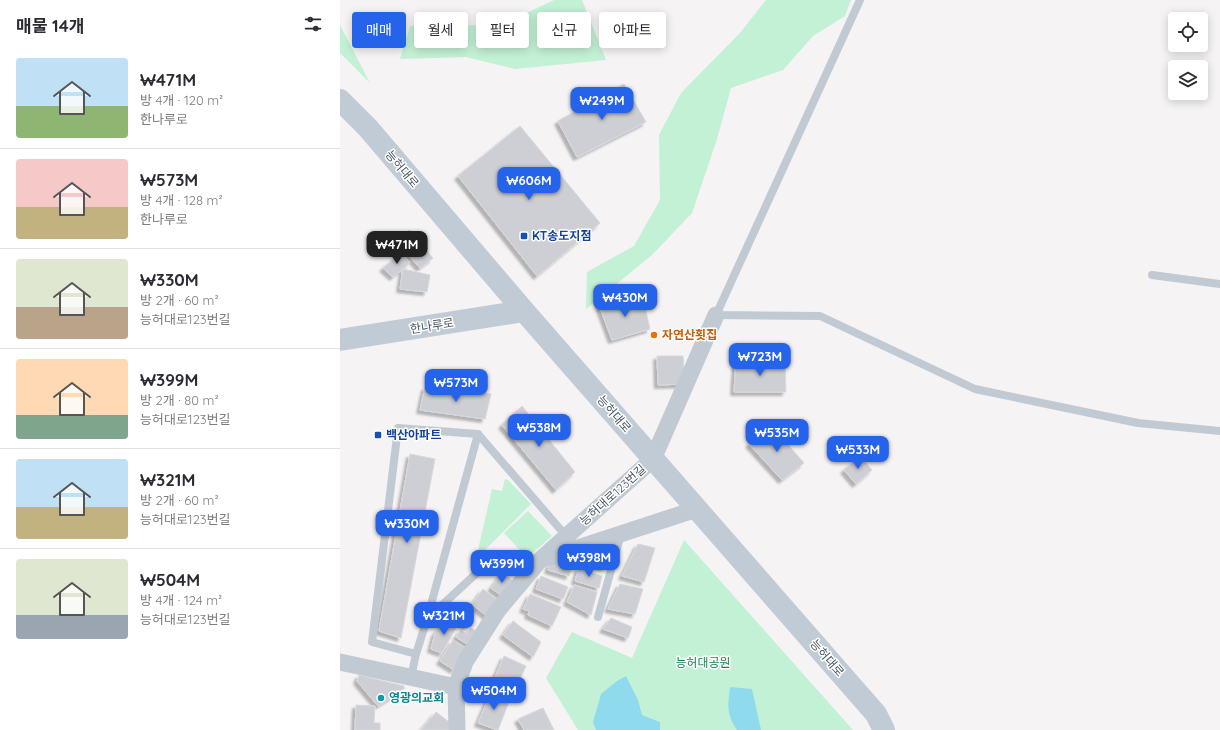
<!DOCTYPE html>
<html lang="ko">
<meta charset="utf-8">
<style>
:root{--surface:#fff;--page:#f2f2f3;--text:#2b2b33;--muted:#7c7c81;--line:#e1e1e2;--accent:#2563eb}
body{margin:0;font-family:Quicksand,"Noto Sans KR",sans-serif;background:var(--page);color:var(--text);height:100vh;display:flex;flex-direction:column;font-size:15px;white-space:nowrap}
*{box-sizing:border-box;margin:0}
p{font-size:13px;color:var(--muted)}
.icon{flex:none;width:22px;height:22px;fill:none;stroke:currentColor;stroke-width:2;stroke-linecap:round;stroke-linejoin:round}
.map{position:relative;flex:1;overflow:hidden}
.sheet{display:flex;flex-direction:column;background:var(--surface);width:340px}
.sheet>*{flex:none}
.hud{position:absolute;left:12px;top:12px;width:380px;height:36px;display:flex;gap:8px}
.buttons{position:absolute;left:828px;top:12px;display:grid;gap:8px}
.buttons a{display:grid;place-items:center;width:40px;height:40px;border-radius:4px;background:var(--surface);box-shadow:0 2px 10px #0003;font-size:20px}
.price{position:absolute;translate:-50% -34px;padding:0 9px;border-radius:8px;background:var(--accent);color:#fff;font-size:13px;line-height:26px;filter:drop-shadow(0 1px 2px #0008)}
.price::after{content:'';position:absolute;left:50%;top:24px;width:12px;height:9px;margin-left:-6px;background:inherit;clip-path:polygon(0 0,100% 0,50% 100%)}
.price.selected{background:#222;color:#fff}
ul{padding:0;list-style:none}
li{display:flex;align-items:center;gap:12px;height:100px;padding:0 16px}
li+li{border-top:1px solid var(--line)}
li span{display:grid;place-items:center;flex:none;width:112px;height:80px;border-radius:4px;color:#555}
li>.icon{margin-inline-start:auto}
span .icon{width:48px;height:48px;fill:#fffc;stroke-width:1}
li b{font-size:17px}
h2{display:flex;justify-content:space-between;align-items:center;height:48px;padding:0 16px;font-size:17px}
.pill{padding:0 14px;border-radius:4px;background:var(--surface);box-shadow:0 2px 10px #0003;font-size:14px;line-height:36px}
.pill.selected{background:var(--accent);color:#fff}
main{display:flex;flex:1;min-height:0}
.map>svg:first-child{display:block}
.green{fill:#c3f1d5}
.water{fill:#90daee}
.building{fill:#cdcfd5;stroke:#d7d9de;filter:url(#shadow)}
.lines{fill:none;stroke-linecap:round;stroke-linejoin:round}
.lane{stroke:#c1cad2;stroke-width:8}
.street{stroke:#c1cad2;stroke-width:17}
.secondary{stroke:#c1cbd6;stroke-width:22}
.transit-dot{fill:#1a4fb4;stroke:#fff;stroke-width:1.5}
.food-dot{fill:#e8710a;stroke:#fff;stroke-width:1.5}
.culture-dot{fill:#0f9aa8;stroke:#fff;stroke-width:1.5}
.labels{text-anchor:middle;stroke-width:3;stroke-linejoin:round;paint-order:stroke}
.street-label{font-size:12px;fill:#4a5661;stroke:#fff}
.transit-label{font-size:12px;font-weight:bold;fill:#164399;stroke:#fff;text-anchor:start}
.food-label{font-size:12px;font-weight:bold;fill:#c56008;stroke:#fff;text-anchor:start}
.park-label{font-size:12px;fill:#17864f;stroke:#fff}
.culture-label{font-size:12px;font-weight:bold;fill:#0d838f;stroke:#fff;text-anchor:start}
</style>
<main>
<section class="sheet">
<h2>매물 14개<svg class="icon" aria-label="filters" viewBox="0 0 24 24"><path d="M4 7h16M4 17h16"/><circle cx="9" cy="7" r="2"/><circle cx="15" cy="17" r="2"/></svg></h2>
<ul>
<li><span style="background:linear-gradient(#bfe0f5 60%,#8fb573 0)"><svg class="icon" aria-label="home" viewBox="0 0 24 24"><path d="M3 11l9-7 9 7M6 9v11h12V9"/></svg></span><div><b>₩471M</b><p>방 4개 · 120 m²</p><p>한나루로</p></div></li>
<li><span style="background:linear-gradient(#f6c9c9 60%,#c2b280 0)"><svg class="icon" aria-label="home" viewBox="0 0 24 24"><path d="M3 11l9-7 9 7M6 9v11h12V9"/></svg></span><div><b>₩573M</b><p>방 4개 · 128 m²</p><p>한나루로</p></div></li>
<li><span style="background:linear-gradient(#dfe7d0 60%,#b9a48a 0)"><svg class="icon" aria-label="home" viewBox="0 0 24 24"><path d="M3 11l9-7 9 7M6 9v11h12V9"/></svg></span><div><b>₩330M</b><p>방 2개 · 60 m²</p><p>능허대로123번길</p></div></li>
<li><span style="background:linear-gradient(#ffd9b3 70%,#7fa58c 0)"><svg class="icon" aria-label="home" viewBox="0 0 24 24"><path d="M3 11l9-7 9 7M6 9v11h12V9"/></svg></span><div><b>₩399M</b><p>방 2개 · 80 m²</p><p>능허대로123번길</p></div></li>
<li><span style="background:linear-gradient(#bfe0f5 60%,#c2b280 0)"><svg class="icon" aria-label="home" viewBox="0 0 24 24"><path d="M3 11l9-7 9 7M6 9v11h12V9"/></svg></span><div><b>₩321M</b><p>방 2개 · 60 m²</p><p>능허대로123번길</p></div></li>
<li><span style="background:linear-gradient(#dfe7d0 70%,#9aa5b1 0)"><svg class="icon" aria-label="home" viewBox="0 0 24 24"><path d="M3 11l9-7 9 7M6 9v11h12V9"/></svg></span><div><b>₩504M</b><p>방 4개 · 124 m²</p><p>능허대로123번길</p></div></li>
</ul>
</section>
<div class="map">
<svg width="880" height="730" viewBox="0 0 880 730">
<defs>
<filter id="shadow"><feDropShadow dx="-3.5" dy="3.5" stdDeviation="1" flood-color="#0004"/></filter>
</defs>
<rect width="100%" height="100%" fill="#f5f3f3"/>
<path class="green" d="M214 0H242L266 60 175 69 126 57 60 59 70 26 161 25Z
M426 0H511L505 16 473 36 443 70 391 88 377 139 352 213 312 255 246 309 247 272 294 246 320 200 319 135 341 93 400 33Z
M0 25 30 83 0 53Z
M165 479 168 480 191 504 142 553H140L138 550 152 489 162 491Z
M188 511 212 536 187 558 164 533Z
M344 540 513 730H238L206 678 232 632 292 658Z"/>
<path class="water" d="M286 676 298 700 302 715 320 722V730H256L253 722 261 694 277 681Z
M390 687 412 689 421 730H397C386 714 388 705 390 687Z"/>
<path class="building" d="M284 84 306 122 237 157 218 121Z
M180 126 260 223 197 276 118 176Z
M69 230 93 258 80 268 55 240Z
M61 253 70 263 53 277 43 268Z
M63 269 90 275 87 292 60 289Z
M303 298 310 329 272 340 259 305Z
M317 356H343L345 384 318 385Z
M396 361 445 363 446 392H394Z
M85 387 151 394 145 419 80 410Z
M182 406 235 472 216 490 162 425Z
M432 426 464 463 442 480 409 444Z
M70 454 95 459 61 638 39 631Z
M520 456 532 470 516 484 504 470Z
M298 544 315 548 304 582 282 576Z
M270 546 264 567 240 561 244 551Z
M235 556 229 576 208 570 210 564Z
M239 568 262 576 259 588 235 581Z
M162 573 173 581 162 596 151 588Z
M201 576 228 587 223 599 196 589Z
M280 584 303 589 295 614 268 609Z
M234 585 257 592 251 615 227 602Z
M143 589 160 602 148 617 132 604Z
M190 594 221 607 212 626 188 615 189 611 183 609Z
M125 607 135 614 127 626 117 619Z
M271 618 292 627 288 638 263 629Z
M107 619 118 624 102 653 91 649 95 633Z
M173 621 201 642 193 657 163 635Z
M131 628 138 632 130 646 116 637 121 630 127 634Z
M113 640 127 649 114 670 100 661Z
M164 656 186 666 173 694 152 684Z
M19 675 64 686V689L38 706 17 681Z
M151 692 170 699 158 730 138 723Z
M16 705 35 706 34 723H40V730H15Z
M203 708 214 730H184L178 719Z
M96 712 109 722 111 730H81Z"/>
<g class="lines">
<path class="lane" d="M520 0 376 315 480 316 635 389 798 423 880 431
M812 275 880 284
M258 617 281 534
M88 618 140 570
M76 654 32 642 58 428 138 434
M71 677 76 654 87 619 138 434 227 537"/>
<path class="street" d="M207 558 357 509
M0 662 116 687
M117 730 116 687 125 662 158 610 200 560 313 459 376 315"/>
<path class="secondary" d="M0 100 28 128 184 311 536 714 544 730
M0 340 184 311"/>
</g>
<g class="transit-dot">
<rect x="180" y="232" width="8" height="8" rx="2"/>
<rect x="34" y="431" width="8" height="8" rx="2"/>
</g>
<circle class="food-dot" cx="314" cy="335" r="4"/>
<circle class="culture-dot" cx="41" cy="698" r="4"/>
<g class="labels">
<g class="street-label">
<text transform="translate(62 169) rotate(50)" y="4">능허대로</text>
<text transform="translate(92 326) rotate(-9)" y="4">한나루로</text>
<text transform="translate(274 414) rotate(49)" y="4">능허대로</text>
<text transform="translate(273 495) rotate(-42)" y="4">능허대로123번길</text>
<text transform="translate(487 658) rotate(49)" y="4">능허대로</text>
</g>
<g class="transit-label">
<text x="192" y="240">KT송도지점</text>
<text x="46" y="439">백산아파트</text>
</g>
<g class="food-label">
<text x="322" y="339">자연산횟집</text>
</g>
<g class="park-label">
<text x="363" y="667">능허대공원</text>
</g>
<g class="culture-label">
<text x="49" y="702">영광의교회</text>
</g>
</g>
</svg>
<div class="buttons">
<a><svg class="icon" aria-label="locate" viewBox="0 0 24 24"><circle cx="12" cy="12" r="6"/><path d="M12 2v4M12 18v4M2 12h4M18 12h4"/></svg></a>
<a><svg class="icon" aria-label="layers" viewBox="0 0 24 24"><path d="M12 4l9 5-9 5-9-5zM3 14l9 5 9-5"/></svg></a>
</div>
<b class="price" style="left:262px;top:121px">₩249M</b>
<b class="price" style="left:189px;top:201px">₩606M</b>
<b class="price selected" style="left:57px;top:265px">₩471M</b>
<b class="price" style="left:285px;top:318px">₩430M</b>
<b class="price" style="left:420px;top:377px">₩723M</b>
<b class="price" style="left:116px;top:403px">₩573M</b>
<b class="price" style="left:199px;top:448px">₩538M</b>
<b class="price" style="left:437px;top:453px">₩535M</b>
<b class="price" style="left:518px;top:470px">₩533M</b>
<b class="price" style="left:67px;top:544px">₩330M</b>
<b class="price" style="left:249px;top:578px">₩398M</b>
<b class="price" style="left:162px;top:584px">₩399M</b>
<b class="price" style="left:104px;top:636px">₩321M</b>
<b class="price" style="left:154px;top:711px">₩504M</b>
<div class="hud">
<a class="pill selected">매매</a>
<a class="pill">월세</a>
<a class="pill">필터</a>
<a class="pill">신규</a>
<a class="pill">아파트</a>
</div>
</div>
</main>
